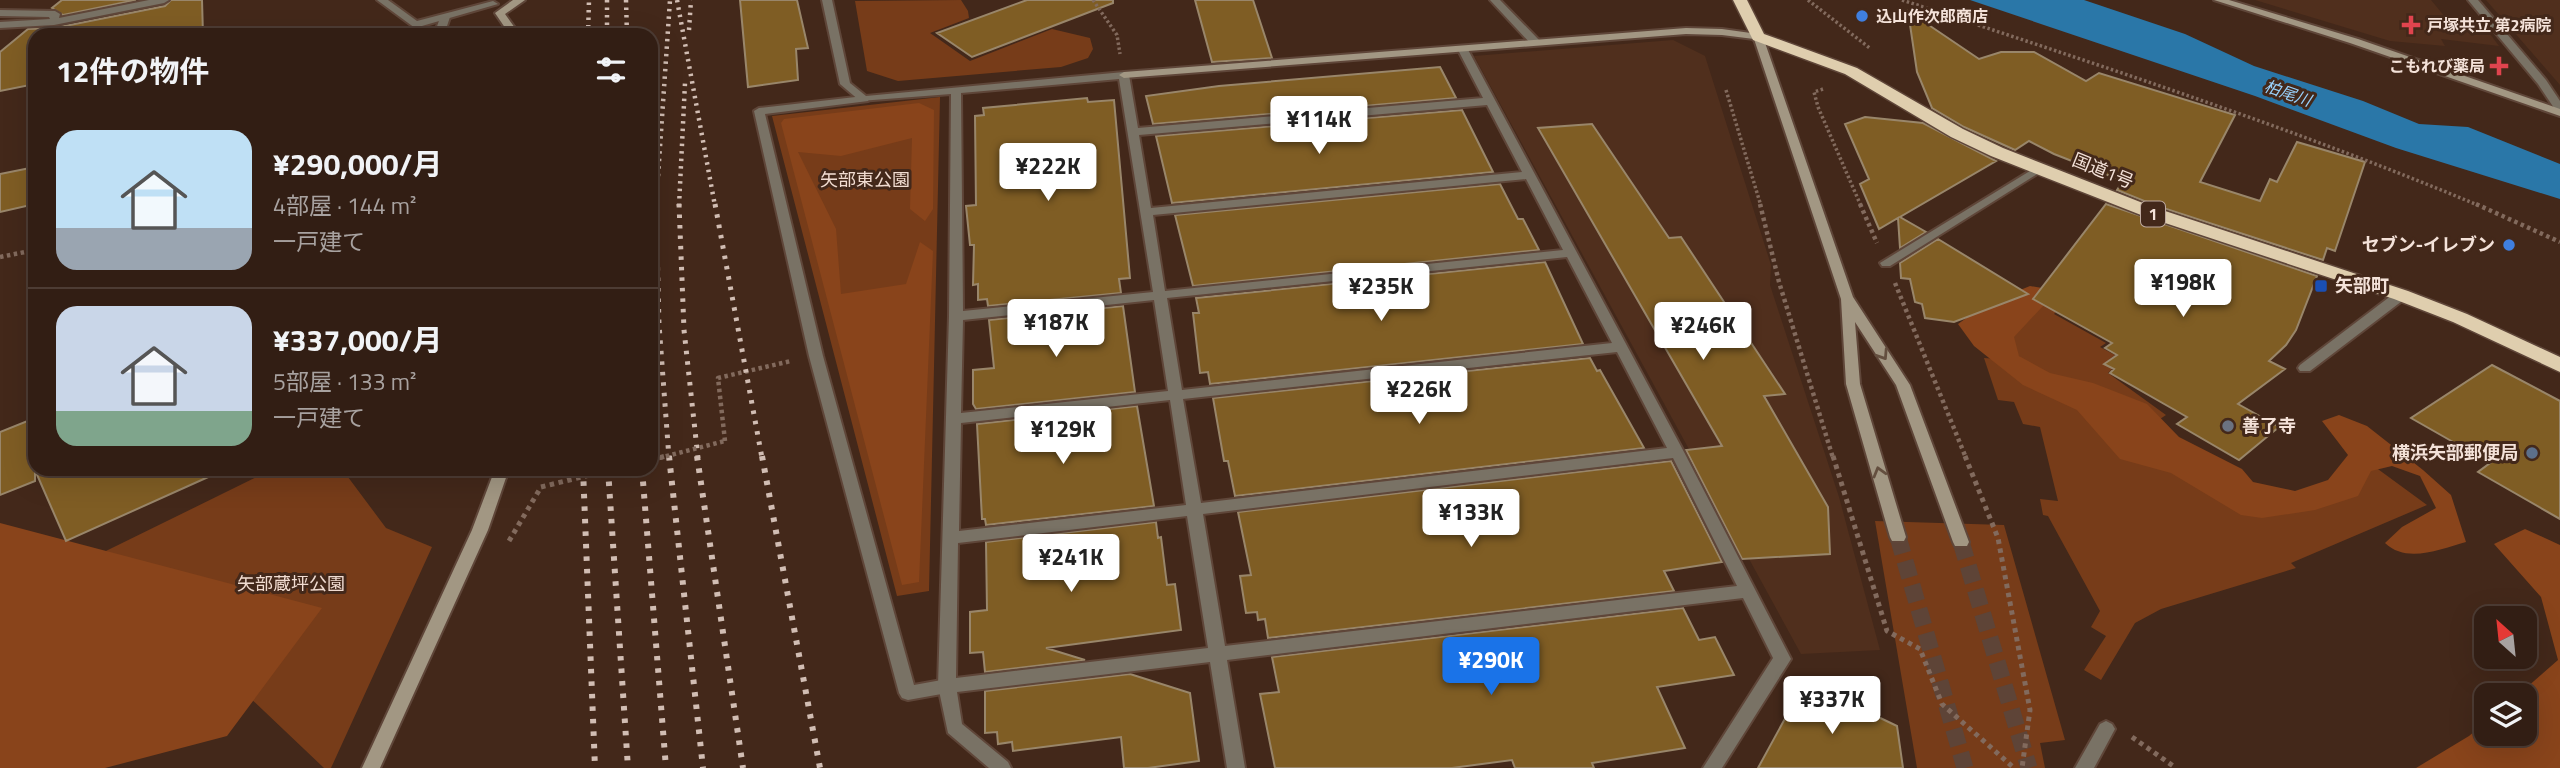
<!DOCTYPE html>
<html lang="ja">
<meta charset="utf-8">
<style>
:root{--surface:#321e14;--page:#3d2b22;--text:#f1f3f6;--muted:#a8a2a0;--line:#4d3c34;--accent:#1a73e8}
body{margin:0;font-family:"Titillium Web","Noto Sans JP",sans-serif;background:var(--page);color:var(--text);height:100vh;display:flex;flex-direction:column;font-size:26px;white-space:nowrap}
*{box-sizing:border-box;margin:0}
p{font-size:23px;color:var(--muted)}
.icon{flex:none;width:38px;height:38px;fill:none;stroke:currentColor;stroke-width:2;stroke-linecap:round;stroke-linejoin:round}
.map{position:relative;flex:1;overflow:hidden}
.sheet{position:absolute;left:28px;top:28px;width:630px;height:448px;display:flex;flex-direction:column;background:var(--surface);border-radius:21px;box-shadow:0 7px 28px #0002,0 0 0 2px var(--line)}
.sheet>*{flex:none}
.needle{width:46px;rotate:333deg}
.tools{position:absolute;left:2474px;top:606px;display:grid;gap:14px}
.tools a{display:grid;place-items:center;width:63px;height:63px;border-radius:14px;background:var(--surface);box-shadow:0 7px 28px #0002,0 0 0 2px var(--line);font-size:35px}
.price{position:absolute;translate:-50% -60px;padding:0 16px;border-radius:7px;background:#fff;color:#222;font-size:23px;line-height:46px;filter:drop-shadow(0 2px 4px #0008)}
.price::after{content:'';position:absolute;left:50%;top:42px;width:21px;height:16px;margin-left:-10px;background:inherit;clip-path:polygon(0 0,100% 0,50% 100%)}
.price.current{background:var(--accent);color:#fff}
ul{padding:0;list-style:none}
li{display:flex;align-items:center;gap:21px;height:175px;padding:0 28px}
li+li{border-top:2px solid var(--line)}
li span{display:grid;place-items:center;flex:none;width:196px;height:140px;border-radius:21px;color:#555}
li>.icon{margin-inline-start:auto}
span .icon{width:84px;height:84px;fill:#fffc;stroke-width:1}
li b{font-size:30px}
h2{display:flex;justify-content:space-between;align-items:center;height:84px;padding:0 28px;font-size:30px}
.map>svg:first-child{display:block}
.built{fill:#502f1d}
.green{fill:#773c19}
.forest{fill:#89441b}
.water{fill:#2a77a8}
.building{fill:#7f5d24;stroke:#99866a;stroke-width:2}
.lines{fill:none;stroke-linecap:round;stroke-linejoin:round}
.secondary-tunnel{stroke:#5e4437;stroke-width:17;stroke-dasharray:17 8;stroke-linecap:butt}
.lane-casing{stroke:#5f4639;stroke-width:4}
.street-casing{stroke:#5f4639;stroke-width:4}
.secondary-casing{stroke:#5f4639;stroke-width:4}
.highway-casing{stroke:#5f4639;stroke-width:3}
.path-far2{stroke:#826a5d;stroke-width:3.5;stroke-dasharray:2.5 2.5;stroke-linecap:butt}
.path-far1{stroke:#826a5d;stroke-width:4.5;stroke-dasharray:3.5 3.5;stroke-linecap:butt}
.path{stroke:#826a5d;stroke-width:5;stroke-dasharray:4.5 4.5;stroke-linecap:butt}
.lane{fill:#797265;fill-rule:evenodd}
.street{fill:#797265;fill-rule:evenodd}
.secondary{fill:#a29783;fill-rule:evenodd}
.highway{fill:#dfceae;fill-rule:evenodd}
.rail-far2{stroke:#d1bdb3;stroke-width:4.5;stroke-dasharray:2.5 5;stroke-linecap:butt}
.rail-far1{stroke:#d1bdb3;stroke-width:5;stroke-dasharray:3.5 7;stroke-linecap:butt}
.rail{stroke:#d1bdb3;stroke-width:6;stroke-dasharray:4.5 8;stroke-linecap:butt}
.path-bridge-far1{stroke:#826a5d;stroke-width:4.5;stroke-dasharray:3.5 3.5;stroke-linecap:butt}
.path-bridge{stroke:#826a5d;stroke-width:5;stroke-dasharray:4.5 4.5;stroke-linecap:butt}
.oneway{stroke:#644f3f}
.shop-dot{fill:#3f7fe0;stroke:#43281a;stroke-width:2.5}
.health-dot{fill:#e0444e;stroke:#43281a;stroke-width:2.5}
.transit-dot{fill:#1a4fb4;stroke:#43281a;stroke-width:2.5}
.worship-dot{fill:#6b7280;stroke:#43281a;stroke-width:2.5}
.service-dot{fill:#5c6f8a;stroke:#43281a;stroke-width:2.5}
.labels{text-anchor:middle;stroke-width:6;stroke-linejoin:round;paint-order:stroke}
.far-poi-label{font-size:16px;font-weight:bold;fill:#f4e2d9;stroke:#43281a;text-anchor:start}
.far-water-label{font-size:16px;font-style:italic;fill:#99d1fb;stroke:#43281a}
.shield{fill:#43281a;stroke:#bfaaa0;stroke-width:2}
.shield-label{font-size:16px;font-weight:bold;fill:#f4e2d9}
.street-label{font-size:18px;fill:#f4e2d9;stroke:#43281a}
.park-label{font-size:18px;fill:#f1dcd1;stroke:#43281a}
.poi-label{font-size:18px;font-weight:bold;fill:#f4e2d9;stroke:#43281a;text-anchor:end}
</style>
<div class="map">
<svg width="2560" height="768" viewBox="0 0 2560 768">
<rect width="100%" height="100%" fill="#43281a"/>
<path class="built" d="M2255 0H2431L2446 18 2481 22 2499 46 2441 39 2445 46 2390 41Z
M2486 0H2560V85Z
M1673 40 1705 56 1771 265 1770 285 1839 497 1880 650 1801 654 1474 56Z"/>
<path class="green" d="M961 0 968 11 969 18 930 33 970 61 1052 29 1090 38 1093 49 1088 58 1061 67 898 81 867 71 855 1Z
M940 97 929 591 897 596 772 116Z
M2036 296 2059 308 2054 314 2106 343 2100 347 2115 355 2103 364 2112 369 2108 373 2166 415 2154 423 2289 507 2371 464 2427 505 2291 563 2296 568 2161 609 2135 623 2101 680 2084 670 2106 636 2091 627 2100 611 2048 516 2043 515 2040 499 2058 501 2040 427 2023 424 2014 402 1998 400 1984 358 2023 361 1995 327Z
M273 469H342L386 528 432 547 331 768H324L186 637 59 574Z
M1875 521 2004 525 2065 740 2040 743 2045 768H1917Z"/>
<path class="forest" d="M919 103 934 110 933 209 925 221 910 209 912 138 841 156 798 152 836 229 841 294 906 284 920 242 933 251 919 582 902 585 781 123 784 119Z
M2030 286 2054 290 2043 306 2014 337 2019 356 2050 373 2093 383 2147 404 2179 437 2242 469 2253 482 2295 491 2328 480 2348 455 2322 421 2339 415 2367 426 2423 470 2451 495 2466 542C2440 549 2407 564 2385 543L2402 527 2436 508 2420 476 2392 466 2371 471 2358 496 2315 510 2262 518 2241 515 2171 473 2120 459 2077 410 2023 385 1974 346 1958 324 1986 304Z
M0 523 322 608 227 736 105 768H0Z
M2525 529 2560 545V768H2416L2469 736 2487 721V733H2525V695H2518L2558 660 2541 597 2494 544Z"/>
<path class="water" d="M1970 0H2084L2185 34 2254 66 2363 101 2419 124 2468 127 2560 164V199L2396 148 2255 96Z"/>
<path class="building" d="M62 0H136L63 15 52 8Z
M171 0H202L203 35H35V84L0 91V52L28 29 55 28 165 6Z
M740 0H797L808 48 796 49 798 80 748 87Z
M1027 0H1113V3L972 57 937 33Z
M1195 0H1253L1272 58 1212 62Z
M1908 11 1979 59 2001 52H2034L2086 81 2099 73 2235 115 2200 182 2260 201 2270 179 2277 182 2297 142 2365 162 2335 251 2327 248 2323 260 2154 205 2117 190 2123 181 2054 154 2029 141 2015 150 1964 127 1932 108 1917 72Z
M1440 67 1456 98 1153 124 1146 96 1219 86Z
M1087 98 1088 102 1114 100 1130 278 1119 279 1121 293 988 306 987 299 978 300V284L973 285 974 245H970L966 206 976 205 975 116 984 115 983 108Z
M1462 110 1493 172 1172 203 1156 136Z
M1865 117 1923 123 1996 161 1900 217 1926 232 1900 248 1898 218 1879 229 1860 184 1869 179 1845 124Z
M1592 124 1669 238 1681 237 1785 394 1764 396 1828 507 1830 554 1742 559 1686 450 1722 446 1538 128Z
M35 167V204L0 212V174Z
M1500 184 1518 219H1523L1539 250 1193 286 1175 215Z
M2106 204 2317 276 2296 330 2286 345 2269 361 2285 369 2238 404 2279 427 2239 460 2177 424 2187 417 2110 373 2114 369 2104 364 2117 355 2105 348 2112 343 2033 299Z
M1938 239 2028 294 1954 322 1925 318 1922 304 1915 302 1910 279 1901 278 1900 263Z
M1545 262 1583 344 1210 384 1208 372 1200 373 1193 313H1199L1196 298Z
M1123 306 1135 392 976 409 973 404V370L994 368 989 320Z
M1590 358 1597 371 1600 370 1644 448 1235 496 1228 461H1224L1213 398Z
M2492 365 2560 401V519L2478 472 2490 463 2411 418Z
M1137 406 1154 506 986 525 985 519H982L977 424Z
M35 418V469H226L66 541 35 470V481L0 495V432Z
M1671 461 1722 562 1664 571 1674 591 1268 638 1265 619 1258 620 1257 612 1246 613 1240 576 1251 575 1238 512Z
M1156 522 1158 538 1161 537 1167 585 1175 584 1181 630 1046 648 1085 660 985 672 983 652 970 653V612L987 610 986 542Z
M1683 608 1699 640 1715 637 1734 675 1657 687 1685 748 1592 763 1594 768H1515L1512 760 1452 768H1275L1260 694 1279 692 1272 657Z
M1130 674 1190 693 1199 761 1148 768H1124L1121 737 1013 751 1012 742 998 744 997 732 985 733V691Z
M1805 682 1897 726 1903 768H1758Z"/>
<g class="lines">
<path class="secondary-tunnel" d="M1898 537 1965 768
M1961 542 2029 768"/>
<defs>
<path id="lane" d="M1490 0H1500L1539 40V44H1531Z
M441 15 450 17 444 35H434Z
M864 96 869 99 868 101 765 114 823 356 914 685 947 679 953 681 956 686 953 691 947 693 908 700 902 698 899 693 809 356 754 111 759 108Z
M2401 291 2408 295 2406 298 2310 371H2300L2298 368 2300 365 2396 292Z
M2106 721 2112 724 2115 729 2094 768H2075L2100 724Z"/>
<path id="street" d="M149 0H169L164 3 54 25 0 28V22L50 19 49 17 0 16V10L55 11 60 14 59 18Z
M377 0H388L417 21 493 1 498 4 415 28Z
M822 0H832L850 83 866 96 1124 72 1129 75 1138 128 1483 98 1457 48 1458 46H1466L1684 452 1791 659 1722 768H1703L1773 658 1743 598 1227 660 1245 768H1227L1210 662 957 692 962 724 1008 762 1011 768H989L948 733 938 686 949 316 951 94 860 101 840 84ZM1119 79 1153 292 963 311 961 93ZM1487 105 1522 172 1151 208 1139 135ZM1526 179 1563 250 1165 291 1153 215ZM1567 257 1612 343 1182 390 1167 298ZM1154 300 1168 391 961 413 963 320ZM1617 352 1667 448 1201 503 1183 399ZM1170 400 1186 505 959 531 961 423ZM1673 458 1737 586 1225 646 1203 514ZM1187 516 1208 648 956 678 958 543Z
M2468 0H2478L2546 80 2560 101V112L2556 111 2538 84Z
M2038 166 2042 167V171L1890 266H1882L1880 263Z"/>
<path id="secondary" d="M513 0H525L505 14 520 35H510L495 13Z
M2214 0H2229L2358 39 2560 109V116L2350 43Z
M1686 28 1722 29 1758 34 1763 37 1853 297 1910 385 1969 542 1967 546H1955L1953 542 1896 385 1855 322 1860 384 1906 537 1904 541H1892L1890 537 1846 384 1841 299 1754 39 1722 35 1686 34 1124 78 1119 75 1124 72Z
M495 469H509L488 530 380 768H362L472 530Z"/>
<path id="highway" d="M1733 0H1747L1764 34 1857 68 1963 129 2003 148 2153 207 2408 291 2467 314 2560 357V372L2453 322 2394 299 2141 215 1991 156 1951 137 1845 74 1753 40Z"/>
</defs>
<use href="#lane" class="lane-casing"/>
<use href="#street" class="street-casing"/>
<use href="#secondary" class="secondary-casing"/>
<use href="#highway" class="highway-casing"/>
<path class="path-far2" d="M1093 0 1117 35 1120 54
M1808 0 1871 49
M1902 0C2096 64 2291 127 2480 206
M1823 89 1814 92 1818 107 1861 206
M1726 90 1761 206"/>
<path class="path-far1" d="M1760 204 1779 282 1833 458
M1860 204 1877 243
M2476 204 2560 242
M0 257 35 250
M1895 283 1966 458
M725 441 718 378 791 361"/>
<path class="path" d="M1833 456 1887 631 1920 649 1942 704 2014 768
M1965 456 1998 538 2030 710 2022 768
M509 541 541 487
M2132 737 2176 768"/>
<use href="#lane" class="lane"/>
<use href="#street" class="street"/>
<use href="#secondary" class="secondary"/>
<use href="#highway" class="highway"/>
<path class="rail-far2" d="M607 0V35
M626 0 627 35
M677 0 715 206
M689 30 691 0
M588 35 589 0
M656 206 670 0
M679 206 685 83"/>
<path class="rail-far1" d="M656 204 659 324 669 458
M679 204 684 330 698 458
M715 204 762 458"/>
<path class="rail" d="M669 456 703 768
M697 456 743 768
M762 456 820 768
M583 469 595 768
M608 469 628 768
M642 469 666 768"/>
<path class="path-bridge-far1" d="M659 458 725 441"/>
<path class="path-bridge" d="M651 460 666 456
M541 487 614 469"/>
</g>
<defs><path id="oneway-chevron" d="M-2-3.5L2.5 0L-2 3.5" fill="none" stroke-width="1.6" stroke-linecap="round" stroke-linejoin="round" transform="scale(1.75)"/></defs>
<g class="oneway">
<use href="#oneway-chevron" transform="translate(1883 355) rotate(57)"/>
<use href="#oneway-chevron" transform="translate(1879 472) rotate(-106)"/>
</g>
<g class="shop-dot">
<circle cx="1862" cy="16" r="7"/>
<circle cx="2509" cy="245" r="7"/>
</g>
<g class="health-dot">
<path d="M2407.5 14.5h7v7h7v7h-7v7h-7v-7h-7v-7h7z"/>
<path d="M2495.5 55.5h7v7h7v7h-7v7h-7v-7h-7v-7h7z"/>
</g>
<rect class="transit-dot" x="2314" y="279" width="14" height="14" rx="3.5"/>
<circle class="worship-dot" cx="2228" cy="426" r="7"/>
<circle class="service-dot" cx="2532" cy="453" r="7"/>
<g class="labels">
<g class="far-poi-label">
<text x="1876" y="22">込山作次郎商店</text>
<text x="2427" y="31">戸塚共立 第2病院</text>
<text x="2485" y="72" text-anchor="end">こもれび薬局</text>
</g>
<g class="far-water-label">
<text transform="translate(2288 93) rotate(19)" y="6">柏尾川</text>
</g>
<rect class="shield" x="2141" y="201.5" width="24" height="25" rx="5"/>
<g class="shield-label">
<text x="2153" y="220">1</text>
</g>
<g class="street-label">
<text transform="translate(2103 171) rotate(22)" y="6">国道1号</text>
</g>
<g class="park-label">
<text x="865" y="186">矢部東公園</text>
<text x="291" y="590">矢部蔵坪公園</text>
</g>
<g class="poi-label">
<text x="2495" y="251">セブン-イレブン</text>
<text x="2335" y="292" text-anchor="start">矢部町</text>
<text x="2242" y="432" text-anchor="start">善了寺</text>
<text x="2518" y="459">横浜矢部郵便局</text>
</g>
</g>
</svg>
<div class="tools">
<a><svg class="needle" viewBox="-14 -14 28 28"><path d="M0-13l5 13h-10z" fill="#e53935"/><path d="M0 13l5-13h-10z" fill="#a8a2a0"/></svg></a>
<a><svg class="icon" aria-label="layers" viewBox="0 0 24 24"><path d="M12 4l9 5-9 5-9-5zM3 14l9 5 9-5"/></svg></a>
</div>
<b class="price" style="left:1319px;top:156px">¥114K</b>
<b class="price" style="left:1048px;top:203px">¥222K</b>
<b class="price" style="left:2183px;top:319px">¥198K</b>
<b class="price" style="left:1381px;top:323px">¥235K</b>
<b class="price" style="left:1056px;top:359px">¥187K</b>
<b class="price" style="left:1703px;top:362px">¥246K</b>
<b class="price" style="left:1419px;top:426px">¥226K</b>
<b class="price" style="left:1063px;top:466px">¥129K</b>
<b class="price" style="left:1471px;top:549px">¥133K</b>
<b class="price" style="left:1071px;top:594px">¥241K</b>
<b class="price current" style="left:1491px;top:697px">¥290K</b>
<b class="price" style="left:1832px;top:736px">¥337K</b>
<section class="sheet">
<h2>12件の物件<svg class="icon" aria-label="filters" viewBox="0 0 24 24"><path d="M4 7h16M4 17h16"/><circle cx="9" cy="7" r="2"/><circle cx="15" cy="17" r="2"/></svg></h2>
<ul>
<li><span style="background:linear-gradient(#bfe0f5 70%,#9aa5b1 0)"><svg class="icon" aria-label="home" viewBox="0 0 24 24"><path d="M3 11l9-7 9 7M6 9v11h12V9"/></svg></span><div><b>¥290,000/月</b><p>4部屋 · 144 m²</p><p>一戸建て</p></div></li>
<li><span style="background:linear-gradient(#c9d6e8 75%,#7fa58c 0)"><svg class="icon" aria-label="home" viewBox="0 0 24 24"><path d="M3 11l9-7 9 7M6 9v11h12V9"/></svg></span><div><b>¥337,000/月</b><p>5部屋 · 133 m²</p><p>一戸建て</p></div></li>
</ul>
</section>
</div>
